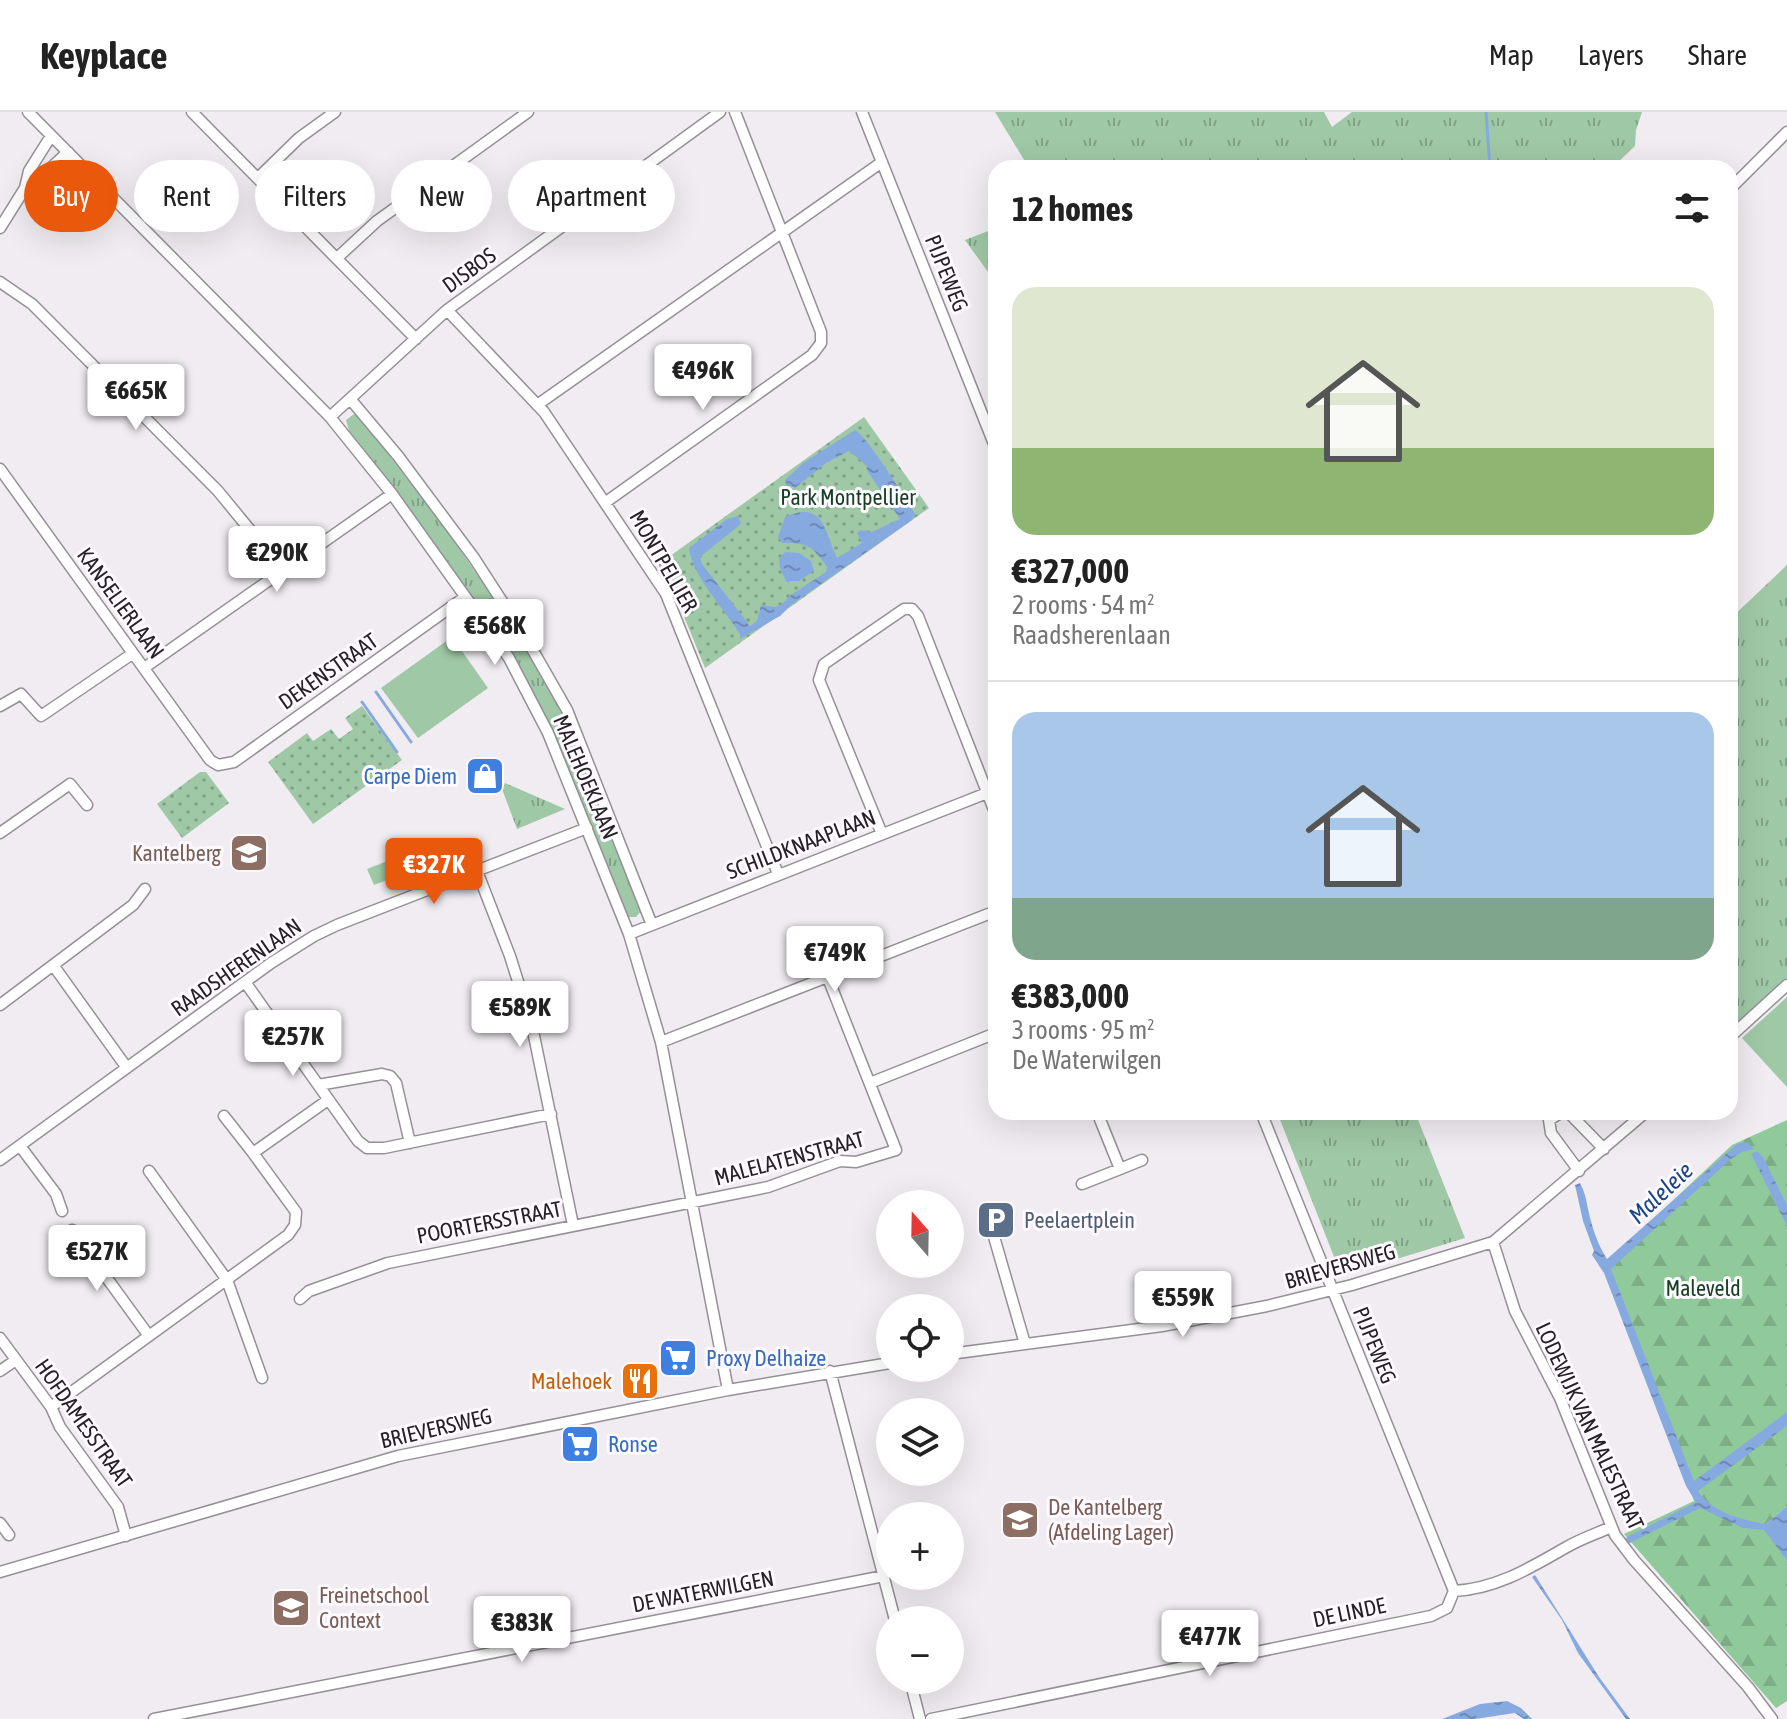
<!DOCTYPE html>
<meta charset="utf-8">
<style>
:root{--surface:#fff;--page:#f6f6f6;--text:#222;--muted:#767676;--line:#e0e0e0;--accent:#ea580c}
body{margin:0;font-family:"Asap Condensed",sans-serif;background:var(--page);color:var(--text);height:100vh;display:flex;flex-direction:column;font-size:30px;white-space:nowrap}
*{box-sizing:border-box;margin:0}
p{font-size:26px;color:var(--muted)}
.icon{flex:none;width:44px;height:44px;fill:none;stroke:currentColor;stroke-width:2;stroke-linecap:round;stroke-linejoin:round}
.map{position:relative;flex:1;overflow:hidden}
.drawer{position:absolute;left:988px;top:48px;width:750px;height:960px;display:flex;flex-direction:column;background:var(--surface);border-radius:24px;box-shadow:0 8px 32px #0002}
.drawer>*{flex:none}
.top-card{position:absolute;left:24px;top:48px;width:760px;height:72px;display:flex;gap:16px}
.needle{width:52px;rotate:340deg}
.buttons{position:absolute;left:876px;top:1078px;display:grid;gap:16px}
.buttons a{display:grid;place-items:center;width:88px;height:88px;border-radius:50%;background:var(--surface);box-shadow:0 8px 32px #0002;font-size:40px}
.price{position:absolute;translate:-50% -68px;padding:0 18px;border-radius:8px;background:#fff;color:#222;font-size:26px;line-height:52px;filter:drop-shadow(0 2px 4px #0008)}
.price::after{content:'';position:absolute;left:50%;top:48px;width:24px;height:18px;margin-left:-12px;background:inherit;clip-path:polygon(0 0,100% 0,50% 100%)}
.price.selected{background:var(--accent);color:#fff}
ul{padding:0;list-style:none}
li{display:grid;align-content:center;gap:16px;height:424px;padding:0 24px}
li+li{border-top:2px solid var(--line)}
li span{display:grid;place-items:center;height:248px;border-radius:24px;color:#555}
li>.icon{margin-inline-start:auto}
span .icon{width:144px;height:144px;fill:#fffc;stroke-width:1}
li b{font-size:34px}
h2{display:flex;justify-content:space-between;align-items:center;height:96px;padding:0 24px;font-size:34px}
.chip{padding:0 28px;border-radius:36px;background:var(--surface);box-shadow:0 8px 32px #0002;font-size:28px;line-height:72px}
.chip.selected{background:var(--accent);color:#fff}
header{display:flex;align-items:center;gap:48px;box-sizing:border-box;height:112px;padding:0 40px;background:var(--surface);border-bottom:2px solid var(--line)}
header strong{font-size:38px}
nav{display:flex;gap:44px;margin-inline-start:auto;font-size:28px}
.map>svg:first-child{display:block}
.grass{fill:url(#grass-tufts)}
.forest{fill:url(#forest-firs)}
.park{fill:url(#park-dots)}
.garden{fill:#9fc8a6}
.water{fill:url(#water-ripples)}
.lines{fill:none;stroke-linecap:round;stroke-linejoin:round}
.stream{stroke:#86aae0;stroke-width:3}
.minor-casing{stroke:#949095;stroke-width:13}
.minor{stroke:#fff;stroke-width:10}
.labels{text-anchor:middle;stroke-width:6;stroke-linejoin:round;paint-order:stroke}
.street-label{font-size:22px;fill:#242224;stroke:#fdf9ff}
.park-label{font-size:22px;fill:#153f21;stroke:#fdf9ff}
.shop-label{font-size:22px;fill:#366cbe;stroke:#fdf9ff;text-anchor:start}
.education-label{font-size:22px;fill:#785e54;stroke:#fdf9ff;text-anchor:start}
.service-label{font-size:22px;fill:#4e5e75;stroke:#fdf9ff;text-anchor:start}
.food-label{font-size:22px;fill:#c56008;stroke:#fdf9ff;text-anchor:end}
.water-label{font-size:24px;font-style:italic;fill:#194485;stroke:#fdf9ff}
</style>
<header>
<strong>Keyplace</strong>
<nav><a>Map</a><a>Layers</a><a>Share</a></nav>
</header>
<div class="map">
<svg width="1787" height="1607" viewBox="0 0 1787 1607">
<defs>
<pattern id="grass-tufts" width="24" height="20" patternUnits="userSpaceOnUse" patternTransform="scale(2)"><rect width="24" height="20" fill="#9fc8a6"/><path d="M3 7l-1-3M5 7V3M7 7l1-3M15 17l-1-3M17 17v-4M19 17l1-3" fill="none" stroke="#81a287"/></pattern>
<pattern id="forest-firs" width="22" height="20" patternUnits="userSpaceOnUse" patternTransform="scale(2)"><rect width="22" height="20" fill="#90ca9b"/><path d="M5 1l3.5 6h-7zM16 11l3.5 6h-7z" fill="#7cad85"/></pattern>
<pattern id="park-dots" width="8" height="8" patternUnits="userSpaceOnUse" patternTransform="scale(2)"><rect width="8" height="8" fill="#9fc8a6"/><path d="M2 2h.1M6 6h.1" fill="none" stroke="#81a287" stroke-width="1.8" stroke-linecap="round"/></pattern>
<pattern id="water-ripples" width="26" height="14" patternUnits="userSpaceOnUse" patternTransform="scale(2)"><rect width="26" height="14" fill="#86aae0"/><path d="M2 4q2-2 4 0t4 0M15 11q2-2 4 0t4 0" fill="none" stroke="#6d8ab5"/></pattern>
</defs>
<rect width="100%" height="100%" fill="#f0ecf1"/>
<path class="grass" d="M995 0H1324L1332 15 1352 0H1642L1636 18 1635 34 1612 56H1029Z
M996 116V171L965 128Z
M354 302 359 304 439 408 523 528 562 599 642 798 636 805H629L625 801 545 602 506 534 395 377 349 319 346 308Z
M1787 453V867L1736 914H1730V507Z
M505 671 565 697 517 717 502 677Z
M431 732 438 748 374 773 367 757Z
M1277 1000H1415L1465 1126 1348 1162 1340 1160Z"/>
<path class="forest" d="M1787 1008V1394L1766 1412 1765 1418 1787 1449V1589L1776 1596 1624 1422 1694 1389 1605 1152 1732 1033Z"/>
<path class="park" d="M864 305 929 396 705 556 681 497 659 457V452Z
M362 594 402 648 313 712 268 650 307 621 313 629 331 617 339 627 353 617 345 606Z
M200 660H206L229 691 182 726 157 692Z"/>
<path class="garden" d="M452 525 488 576 418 626 381 576Z
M1787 885V975L1742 926Z"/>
<path class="water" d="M855 318C867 324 906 387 915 402L912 408 791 493 780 504 740 527V522C725 498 692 464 689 436L727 407 738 404 741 412 700 445 702 452 750 514 757 509 761 493 775 495 781 493 791 483 826 460 827 455C812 433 807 431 782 431L778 425 785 405C825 387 825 422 837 446L862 431 857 421 861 418 872 420 900 407 868 360 867 354 849 339 826 351 795 376 786 372 785 368 803 351Z
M785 440 799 441 811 449 814 459 799 469H786L780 456 779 447Z
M1747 1030 1754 1037 1742 1040 1731 1047 1611 1157 1694 1369 1787 1300V1314L1698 1379C1712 1400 1741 1408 1766 1412L1787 1394V1449L1764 1418 1743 1416 1700 1396 1628 1432 1625 1429 1627 1425 1696 1390 1686 1374 1604 1161 1592 1143 1594 1139 1583 1109 1575 1073 1580 1071C1587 1084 1587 1096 1591 1109 1594 1122 1601 1138 1607 1147L1737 1032Z
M1757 1039 1763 1045 1787 1093V1114L1751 1042Z
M1535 1463 1599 1565 1630 1607H1626L1578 1541 1562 1508 1532 1465Z
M1507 1589 1521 1596 1532 1607H1524L1515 1601 1475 1607H1442L1480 1592Z"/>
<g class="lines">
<path class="stream" d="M1486 0 1490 56
M376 580 411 630
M362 590 397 640"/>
<defs>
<path id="minor" d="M28 0 330 305 392 382 509 546 548 621 629 822 661 930 728 1278
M192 0 416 227
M862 0 996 337
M258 66 299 26 335 0
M25 76 37 69 68 40
M1730 77 1787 20
M0 116 25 76 29 59 51 24
M337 146 377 109 528 0
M0 170 32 192 218 379 282 457
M447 198 544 300 666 482 778 762
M351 288 398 344 474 446 527 528 567 598 652 813
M537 293 882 50
M330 305 447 198 720 0
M0 357 210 648 218 653 234 650 465 485
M606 390 812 243 821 231V220L735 0
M144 556 392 382
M0 594 21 582 41 604 132 542
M0 721 70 672 87 693
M882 722 819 568 824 552 904 497H912L918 504 996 703
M477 759 510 844 532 914 573 1113
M629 822 987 681
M53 853 127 956
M245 870 358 1029 367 1036H384L551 1002
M0 893 133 793 145 777
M1730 925 1787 873
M661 930 996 799
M870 971 996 921
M318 973 382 962 390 964 396 971 410 1031
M1261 1000 1454 1479
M1562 1000 1549 1008 1551 1021 1579 1059
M1568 1000 1604 1037
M224 1004 253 1041
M20 1034 56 1082 62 1099
M0 1048 271 851 314 824 337 813 587 716
M1120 1057 1142 1048
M149 1059 227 1168 262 1266
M1082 1072 1120 1057 1097 1000
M988 1104 1025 1232
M72 1118 149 1224
M1493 1130 1515 1199 1560 1286 1615 1423 1634 1448 1748 1575 1772 1607
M300 1187 309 1179 388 1151 768 1075 840 1049 856 1050 896 1038 828 866
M0 1226 51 1295 60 1315 118 1395 126 1424
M950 1242 1162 1214 1267 1194 1352 1173 1493 1130 1646 1000
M0 1259 16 1248
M830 1259 895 1508
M51 1295 288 1123 295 1113 296 1100 253 1041 328 988
M0 1411 9 1423
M0 1460 398 1344 728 1278 890 1251
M1454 1479C1496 1477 1530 1456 1565 1436 1580 1427 1596 1422 1611 1415
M910 1568 920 1607
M154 1607 884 1464
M931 1607 1431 1504 1447 1496 1454 1479"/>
</defs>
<use href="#minor" class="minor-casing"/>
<use href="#minor" class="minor"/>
</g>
<defs>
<symbol id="shop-square" viewBox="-11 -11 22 22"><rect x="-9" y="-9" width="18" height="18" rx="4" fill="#3f7fe0" stroke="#fdf9ff"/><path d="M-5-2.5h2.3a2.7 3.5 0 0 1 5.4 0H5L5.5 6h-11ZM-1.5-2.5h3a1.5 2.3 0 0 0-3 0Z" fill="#fff"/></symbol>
<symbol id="school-square" viewBox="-11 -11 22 22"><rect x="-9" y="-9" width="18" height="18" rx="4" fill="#8d6e63" stroke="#fdf9ff"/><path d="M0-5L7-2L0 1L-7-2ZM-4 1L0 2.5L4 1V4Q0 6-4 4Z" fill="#fff"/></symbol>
<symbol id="parking-square" viewBox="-11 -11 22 22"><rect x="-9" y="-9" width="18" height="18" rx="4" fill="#5c6f8a" stroke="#fdf9ff"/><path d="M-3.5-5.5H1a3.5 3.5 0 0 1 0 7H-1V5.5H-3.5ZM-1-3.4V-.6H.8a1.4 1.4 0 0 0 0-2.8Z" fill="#fff"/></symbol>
<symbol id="supermarket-square" viewBox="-11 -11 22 22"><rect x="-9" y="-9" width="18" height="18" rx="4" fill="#3f7fe0" stroke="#fdf9ff"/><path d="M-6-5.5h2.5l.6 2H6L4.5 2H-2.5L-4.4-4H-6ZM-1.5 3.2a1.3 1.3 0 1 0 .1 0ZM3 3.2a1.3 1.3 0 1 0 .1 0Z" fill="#fff"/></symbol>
<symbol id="restaurant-square" viewBox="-11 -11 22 22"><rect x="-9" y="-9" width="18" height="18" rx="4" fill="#e8710a" stroke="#fdf9ff"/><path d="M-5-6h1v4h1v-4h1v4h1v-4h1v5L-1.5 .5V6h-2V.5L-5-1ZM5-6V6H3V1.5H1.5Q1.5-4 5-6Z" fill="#fff"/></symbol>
</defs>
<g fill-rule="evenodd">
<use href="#shop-square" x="463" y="642" width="44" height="44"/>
<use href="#school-square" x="227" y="719" width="44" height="44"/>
<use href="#parking-square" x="974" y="1086" width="44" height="44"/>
<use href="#supermarket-square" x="656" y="1224" width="44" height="44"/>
<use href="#restaurant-square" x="618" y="1247" width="44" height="44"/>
<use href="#supermarket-square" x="558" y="1310" width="44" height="44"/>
<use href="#school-square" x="998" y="1386" width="44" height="44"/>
<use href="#school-square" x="269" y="1474" width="44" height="44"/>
</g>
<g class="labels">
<g class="street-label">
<text transform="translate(469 158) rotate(-36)" y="8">DISBOS</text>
<text transform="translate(947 161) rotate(68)" y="8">PIJPEWEG</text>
<text transform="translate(664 449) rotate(60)" y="8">MONTPELLIER</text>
<text transform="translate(121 491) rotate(54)" y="8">KANSELIERLAAN</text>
<text transform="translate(328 559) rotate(-35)" y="8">DEKENSTRAAT</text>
<text transform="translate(586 665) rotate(67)" y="8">MALEHOEKLAAN</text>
<text transform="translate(801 732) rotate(-21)" y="8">SCHILDKNAAPLAAN</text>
<text transform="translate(236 855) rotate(-35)" y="8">RAADSHERENLAAN</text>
<text transform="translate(789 1046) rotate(-15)" y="8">MALELATENSTRAAT</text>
<text transform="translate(489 1110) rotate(-11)" y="8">POORTERSSTRAAT</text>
<text transform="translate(1340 1154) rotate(-16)" y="8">BRIEVERSWEG</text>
<text transform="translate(1375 1233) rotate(68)" y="8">PIJPEWEG</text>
<text transform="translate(84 1311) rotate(55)" y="8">HOFDAMESSTRAAT</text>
<text transform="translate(1590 1314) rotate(65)" y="8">LODEWIJK VAN MALESTRAAT</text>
<text transform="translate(436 1316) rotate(-13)" y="8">BRIEVERSWEG</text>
<text transform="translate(703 1479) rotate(-11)" y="8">DE WATERWILGEN</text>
<text transform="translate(1349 1500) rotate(-12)" y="8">DE LINDE</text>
</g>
<g class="park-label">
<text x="848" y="393">Park Montpellier</text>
<text x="1703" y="1184">Maleveld</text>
</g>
<g class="shop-label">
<text x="457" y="672" text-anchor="end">Carpe Diem</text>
<text x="706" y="1254">Proxy Delhaize</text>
<text x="608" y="1340">Ronse</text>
</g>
<g class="education-label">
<text x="221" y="749" text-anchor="end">Kantelberg</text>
<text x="1048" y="1403">De Kantelberg<tspan x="1048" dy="25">(Afdeling Lager)</tspan></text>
<text x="319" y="1491">Freinetschool<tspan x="319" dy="25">Context</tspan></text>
</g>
<g class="service-label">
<text x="1024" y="1116">Peelaertplein</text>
</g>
<g class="food-label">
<text x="612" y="1277">Malehoek</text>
</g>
<g class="water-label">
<text transform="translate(1661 1081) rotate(-43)" y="8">Maleleie</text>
</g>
</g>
</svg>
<div class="buttons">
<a><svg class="needle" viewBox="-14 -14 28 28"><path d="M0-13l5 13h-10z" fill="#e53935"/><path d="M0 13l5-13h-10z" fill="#767676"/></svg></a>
<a><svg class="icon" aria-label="locate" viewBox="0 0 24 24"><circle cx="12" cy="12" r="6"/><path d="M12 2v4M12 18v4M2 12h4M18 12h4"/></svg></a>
<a><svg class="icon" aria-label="layers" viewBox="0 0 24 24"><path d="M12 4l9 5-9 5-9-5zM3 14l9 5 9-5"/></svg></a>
<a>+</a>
<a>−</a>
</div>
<b class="price" style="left:703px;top:300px">€496K</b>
<b class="price" style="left:136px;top:320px">€665K</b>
<b class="price" style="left:277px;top:482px">€290K</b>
<b class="price" style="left:495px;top:555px">€568K</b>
<b class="price selected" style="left:434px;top:794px">€327K</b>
<b class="price" style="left:835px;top:882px">€749K</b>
<b class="price" style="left:520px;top:937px">€589K</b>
<b class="price" style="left:293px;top:966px">€257K</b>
<b class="price" style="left:97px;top:1181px">€527K</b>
<b class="price" style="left:1183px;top:1227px">€559K</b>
<b class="price" style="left:522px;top:1552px">€383K</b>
<b class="price" style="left:1210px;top:1566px">€477K</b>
<div class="top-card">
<a class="chip selected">Buy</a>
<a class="chip">Rent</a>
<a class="chip">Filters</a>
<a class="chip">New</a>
<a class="chip">Apartment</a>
</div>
<section class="drawer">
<h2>12 homes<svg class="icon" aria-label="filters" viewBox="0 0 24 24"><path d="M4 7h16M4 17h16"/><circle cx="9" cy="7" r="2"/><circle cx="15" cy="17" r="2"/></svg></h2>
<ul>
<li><span style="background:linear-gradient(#dfe7d0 65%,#8fb573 0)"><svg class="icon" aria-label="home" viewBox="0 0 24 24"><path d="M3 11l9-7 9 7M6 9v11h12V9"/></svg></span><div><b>€327,000</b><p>2 rooms · 54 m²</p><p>Raadsherenlaan</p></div></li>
<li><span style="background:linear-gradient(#a9c7e8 75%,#7fa58c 0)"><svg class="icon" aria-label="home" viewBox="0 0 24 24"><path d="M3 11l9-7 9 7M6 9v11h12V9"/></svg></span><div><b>€383,000</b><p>3 rooms · 95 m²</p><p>De Waterwilgen</p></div></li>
</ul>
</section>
</div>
